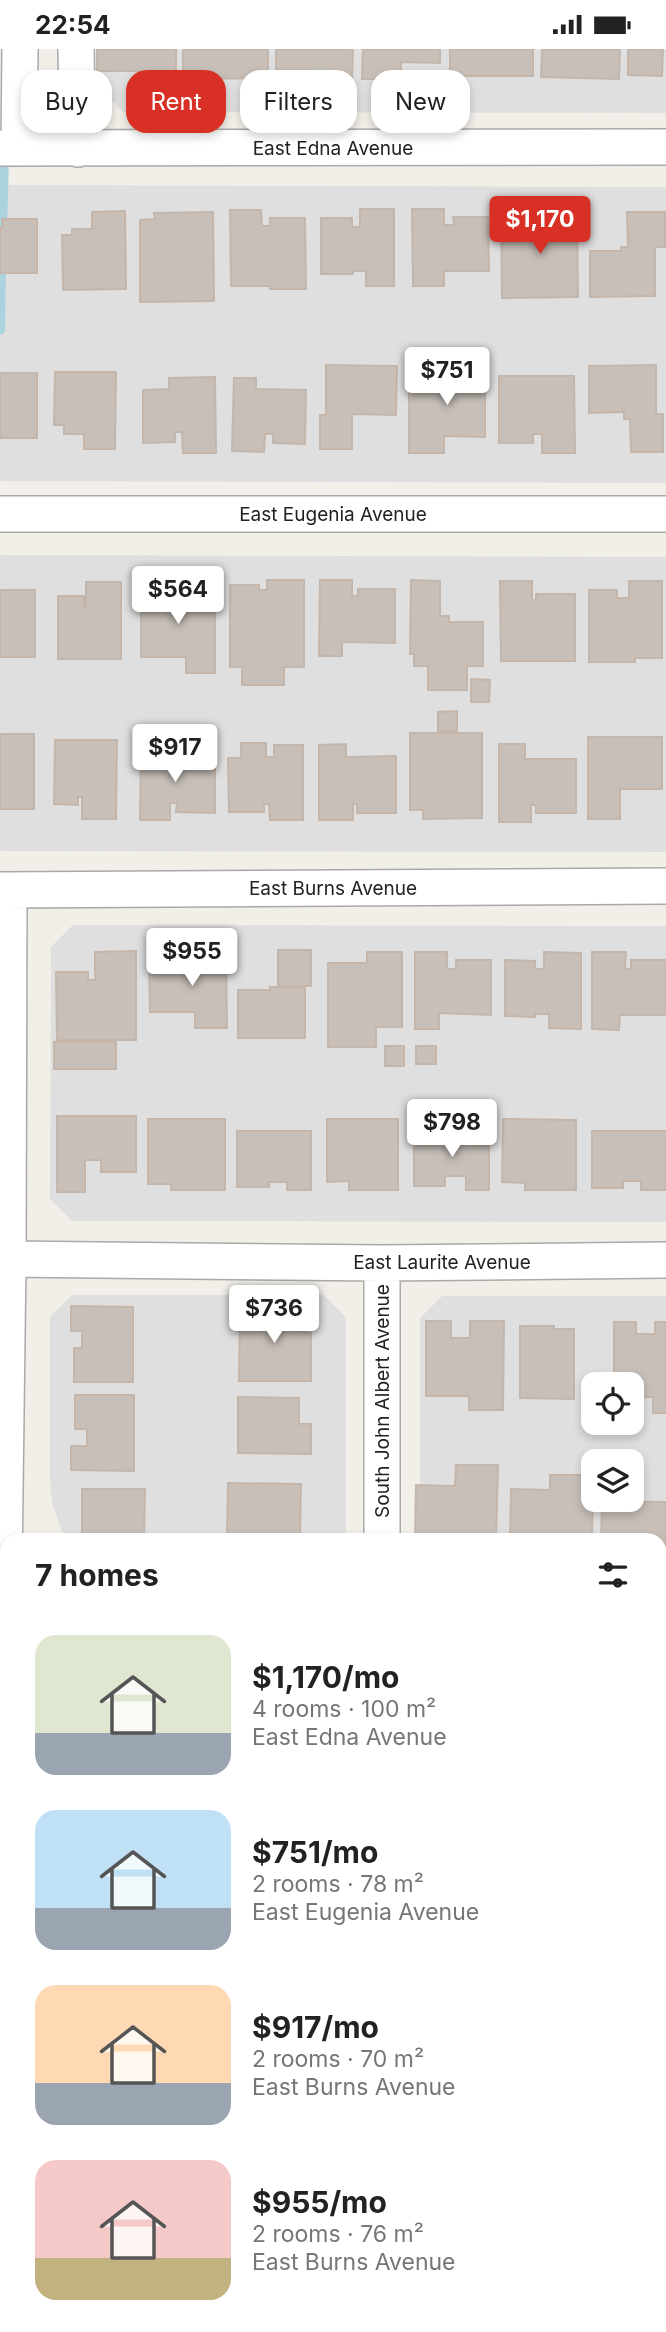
<!DOCTYPE html>
<meta charset="utf-8">
<style>
:root{--surface:#fff;--page:#f6f6f6;--text:#222;--muted:#767676;--accent:#d93025}
body{margin:0;font-family:Inter,sans-serif;background:var(--page);color:var(--text);height:100vh;display:flex;flex-direction:column;font-size:26px;white-space:nowrap}
*{box-sizing:border-box;margin:0}
p{font-size:23px;color:var(--muted)}
.icon{flex:none;width:38px;height:38px;fill:none;stroke:currentColor;stroke-width:2;stroke-linecap:round;stroke-linejoin:round}
.map{position:relative;flex:1;overflow:hidden}
.drawer{position:absolute;left:0px;top:1484px;width:667px;height:800px;display:flex;flex-direction:column;background:var(--surface);border-radius:21px 21px 0 0;box-shadow:0 4px 10px #0003}
.drawer>*{flex:none}
.banner{position:absolute;left:21px;top:21px;width:625px;height:63px;display:flex;gap:14px}
.controls{position:absolute;left:581px;top:1323px;display:grid;gap:14px}
.controls a{display:grid;place-items:center;width:63px;height:63px;border-radius:14px;background:var(--surface);box-shadow:0 4px 10px #0003;font-size:35px}
.price{position:absolute;translate:-50% -60px;padding:0 16px;border-radius:7px;background:#fff;color:#222;font-size:23px;line-height:46px;filter:drop-shadow(0 2px 4px #0008)}
.price::after{content:'';position:absolute;left:50%;top:42px;width:21px;height:16px;margin-left:-10px;background:inherit;clip-path:polygon(0 0,100% 0,50% 100%)}
.price.selected{background:var(--accent);color:#fff}
ul{padding:0;list-style:none}
li{display:flex;align-items:center;gap:21px;height:175px;padding:0 35px}
li span{display:grid;place-items:center;flex:none;width:196px;height:140px;border-radius:21px;color:#555}
li>.icon{margin-inline-start:auto}
span .icon{width:84px;height:84px;fill:#fffc;stroke-width:1}
li b{font-size:30px}
h2{display:flex;justify-content:space-between;align-items:center;height:84px;padding:0 35px;font-size:30px}
.pill{padding:0 24px;border-radius:21px;background:var(--surface);box-shadow:0 4px 10px #0003;font-size:24px;line-height:63px}
.pill.selected{background:var(--accent);color:#fff}
.status{display:flex;justify-content:space-between;align-items:center;height:49px;padding:0 35px;background:var(--surface);direction:ltr}
.status svg{height:19px;fill:currentColor}
.map>svg:first-child{display:block}
.residential{fill:#e0dfdf;fill-rule:evenodd}
.grass{fill:#cdebb0}
.lines{fill:none;stroke-linecap:round;stroke-linejoin:round}
.stream{stroke:#aad3df;stroke-width:10}
.building{fill:#c7bfb8;stroke:#c4b6ab;stroke-width:2}
.minor-casing{stroke:#a9a9a9;stroke-width:38}
.minor{stroke:#fff;stroke-width:35}
.labels{text-anchor:middle;stroke-width:5;stroke-linejoin:round;paint-order:stroke}
.street-label{font-size:19px;fill:#222;stroke:#fff}
</style>
<div class="status"><b>22:54</b><svg viewBox="0 0 49 12"><path d="M0 12V9h3v3zM5 12V6h3v6zM10 12V3h3v9zM15 12V0h3v12zM26 1h20v11H26zM47 4h2v5h-2z"/></svg></div>
<div class="map">
<svg width="666" height="2283" viewBox="0 0 666 2283">
<rect width="100%" height="100%" fill="#f2efe9"/>
<path class="residential" d="M101 0H666V64L123 63 101 41Z
M0 136 666 138V434L0 432Z
M0 506 666 508V803L0 802Z
M73 876 666 877V1173L72 1172 50 1150 51 898Z
M72 1246H324L346 1269V1491H65L52 1454 50 1431V1268Z
M442 1247H666V1543H660V1491H420V1269ZM593 1335H632V1374H593ZM593 1412H632V1451H593Z
M7 1573V1744H0V1574Z
M660 1617H666V2002H660Z
M0 1832H7V2159H0Z
M660 2076H666V2250H660Z
M0 2248H7V2277H133V2283H0Z
M221 2277H371V2283H221Z"/>
<path class="grass" d="M660 2250H666V2283H371V2277H660Z"/>
<g class="lines">
<path class="stream" d="M2 188 4 106
M0 281 1 214"/>
</g>
<path class="building" d="M97 0H176V33L141 32V22H97Z
M183 0H268V29L183 30Z
M276 0H353L352 31H317V22L276 21Z
M363 0H440V14L401 13V30H362Z
M450 0H533V27H450Z
M542 0H620L619 30 541 28Z
M628 0H663L662 27 628 26Z
M360 160H394V237H366V222H353V225H321V169H352V178H360Z
M412 160H444V176H454L453 168H488L489 222H444V237H413Z
M230 161H261L262 177H270V169H305L306 240H270V237H231Z
M125 162 126 240 63 241 62 186H72V180H92V163Z
M541 162H577L578 248 502 249 501 167H531L532 173H541Z
M213 163 214 252 140 253V171L155 170 154 164Z
M627 163H665V198H655V247L590 248V202H621V198H628Z
M2 170H37V224H0V178H3Z
M461 310H485V388L444 387V404H409V326H461Z
M326 316 397 317 396 366 352 365V400H320V366H326Z
M656 316V365H663V403H631L630 370H624V363L589 364V317Z
M55 323H116L115 400H84V385H64V376H54Z
M0 324H37V389H0Z
M499 327H574L575 404H542V385H533V394H499Z
M215 328 216 404H183L182 383H175V393L143 394V341L169 340V329Z
M234 329H256V340L306 341 305 395 273 394V385H265L264 403 232 402Z
M267 531H304V618H284V636H242V618H230V536H259V541H267Z
M320 531H352V547H358V540H395V594L342 593V607H319Z
M411 531 440 532V567H449V573H483V617H467V641H428V617H414V605H410Z
M141 532H172V550H176V545H215V624H186V608H141Z
M500 532H532V551H536V545H575V612H501Z
M629 532H662V609H635V613H589V541H617V549H629Z
M86 533H121V610H58V547H84V557H86Z
M0 541H35V608H0Z
M471 630 490 631 489 653H471Z
M457 662V682H438V663Z
M410 684H482V769L423 770V761H410Z
M0 685H34V760H0Z
M588 688H662V740H620V770H588Z
M55 691H117L116 770H82V748H78V756L54 755Z
M141 694 165 695V708L215 709V764L176 763 177 754H170V771H140Z
M241 694H266V708H274V696H303V771H270L269 755H264V763H229L228 709H241Z
M346 695V708L396 707V764H357V755H353V771H319V696Z
M499 695H525V710H576V764H536V756H531V773H499Z
M278 901H311V937H278Z
M136 902V991H57L56 923H88V931H95V903Z
M190 903H226L227 979H195V963H150L149 913 184 912V919H190Z
M367 903H402V978H376V998H328V914H367Z
M415 903H447V920H456V911H491V966L439 964V980H415Z
M544 903 581 904V980L549 979V965H535V968L505 967V911L535 912V920H544Z
M592 903H626L625 920H631V911H666V966H620L619 981 592 980Z
M270 938H305V989H238V941H270Z
M54 993H116V1020H54Z
M385 997H404V1017H385Z
M416 997H436V1015H416Z
M57 1067H136V1123H101V1111H85V1143H57Z
M148 1070H225V1141H171V1135H148Z
M327 1070H398V1141H349V1132L327 1133Z
M503 1070 576 1071V1141H525V1134L502 1133Z
M237 1082H311V1141H287V1133H269V1138H237Z
M592 1082H666V1141H641V1132H623V1139H592Z
M414 1083H489V1141H466V1127H445V1137H414Z
M71 1257 133 1258V1333H74V1299H82V1282H71Z
M240 1258 302 1259V1283L311 1284V1332H239Z
M426 1272H451V1289H470V1272H504L503 1361H469V1347H426Z
M614 1273H636V1285H655V1273H666V1364H653V1348H632V1335H614Z
M520 1277H554V1280H574V1350L520 1349Z
M75 1346H134V1422L71 1421V1397H87V1380H75Z
M238 1348 299 1349V1375H311V1405L238 1404Z
M456 1416H498L496 1491H415L416 1436 455 1437Z
M550 1426H593L592 1491H510L511 1440 550 1441Z
M228 1434 301 1435 300 1486H292V1491H227Z
M82 1440H145L144 1491H82Z
M602 1452 666 1453V1507H660V1491H601Z
M7 1621V1694L0 1696V1624Z
M660 1629H666V1705H660Z
M660 1722H666V1796H660Z
M660 1818H666V1895H660Z
M0 1877H7V1933L0 1932Z
M660 1914H666V1967H660Z
M0 2032H7V2103H0Z
M660 2101H666V2170H660Z
M37 2277H73V2283H37Z
M270 2277H359L358 2283H275V2277Z"/>
<g class="lines">
<defs>
<path id="minor" d="M76 0 78 100
M0 99 666 98
M19 99 20 0
M0 465H666
M0 841 666 837
M8 1210 382 1214 666 1211
M382 1214V1491
M0 1520H4L8 1210 9 841
M660 1574H666
M0 1785H7
M660 2034H666
M0 2200H7
M172 2283V2277"/>
</defs>
<use href="#minor" class="minor-casing"/>
<use href="#minor" class="minor"/>
</g>
<g class="labels">
<g class="street-label">
<text x="333" y="106">East Edna Avenue</text>
<text x="333" y="472">East Eugenia Avenue</text>
<text x="333" y="846">East Burns Avenue</text>
<text x="442" y="1220">East Laurite Avenue</text>
<text transform="translate(382 1352) rotate(-90)" y="7">South John Albert Avenue</text>
</g>
</g>
</svg>
<div class="controls">
<a><svg class="icon" aria-label="locate" viewBox="0 0 24 24"><circle cx="12" cy="12" r="6"/><path d="M12 2v4M12 18v4M2 12h4M18 12h4"/></svg></a>
<a><svg class="icon" aria-label="layers" viewBox="0 0 24 24"><path d="M12 4l9 5-9 5-9-5zM3 14l9 5 9-5"/></svg></a>
</div>
<b class="price selected" style="left:540px;top:207px">$1,170</b>
<b class="price" style="left:447px;top:358px">$751</b>
<b class="price" style="left:178px;top:577px">$564</b>
<b class="price" style="left:175px;top:735px">$917</b>
<b class="price" style="left:192px;top:939px">$955</b>
<b class="price" style="left:452px;top:1110px">$798</b>
<b class="price" style="left:274px;top:1296px">$736</b>
<div class="banner">
<a class="pill">Buy</a>
<a class="pill selected">Rent</a>
<a class="pill">Filters</a>
<a class="pill">New</a>
</div>
<section class="drawer">
<h2>7 homes<svg class="icon" aria-label="filters" viewBox="0 0 24 24"><path d="M4 7h16M4 17h16"/><circle cx="9" cy="7" r="2"/><circle cx="15" cy="17" r="2"/></svg></h2>
<ul>
<li><span style="background:linear-gradient(#dfe7d0 70%,#9aa5b1 0)"><svg class="icon" aria-label="home" viewBox="0 0 24 24"><path d="M3 11l9-7 9 7M6 9v11h12V9"/></svg></span><div><b>$1,170/mo</b><p>4 rooms · 100 m²</p><p>East Edna Avenue</p></div></li>
<li><span style="background:linear-gradient(#bfe0f5 70%,#9aa5b1 0)"><svg class="icon" aria-label="home" viewBox="0 0 24 24"><path d="M3 11l9-7 9 7M6 9v11h12V9"/></svg></span><div><b>$751/mo</b><p>2 rooms · 78 m²</p><p>East Eugenia Avenue</p></div></li>
<li><span style="background:linear-gradient(#ffd9b3 70%,#9aa5b1 0)"><svg class="icon" aria-label="home" viewBox="0 0 24 24"><path d="M3 11l9-7 9 7M6 9v11h12V9"/></svg></span><div><b>$917/mo</b><p>2 rooms · 70 m²</p><p>East Burns Avenue</p></div></li>
<li><span style="background:linear-gradient(#f6c9c9 70%,#c2b280 0)"><svg class="icon" aria-label="home" viewBox="0 0 24 24"><path d="M3 11l9-7 9 7M6 9v11h12V9"/></svg></span><div><b>$955/mo</b><p>2 rooms · 76 m²</p><p>East Burns Avenue</p></div></li>
</ul>
</section>
</div>
